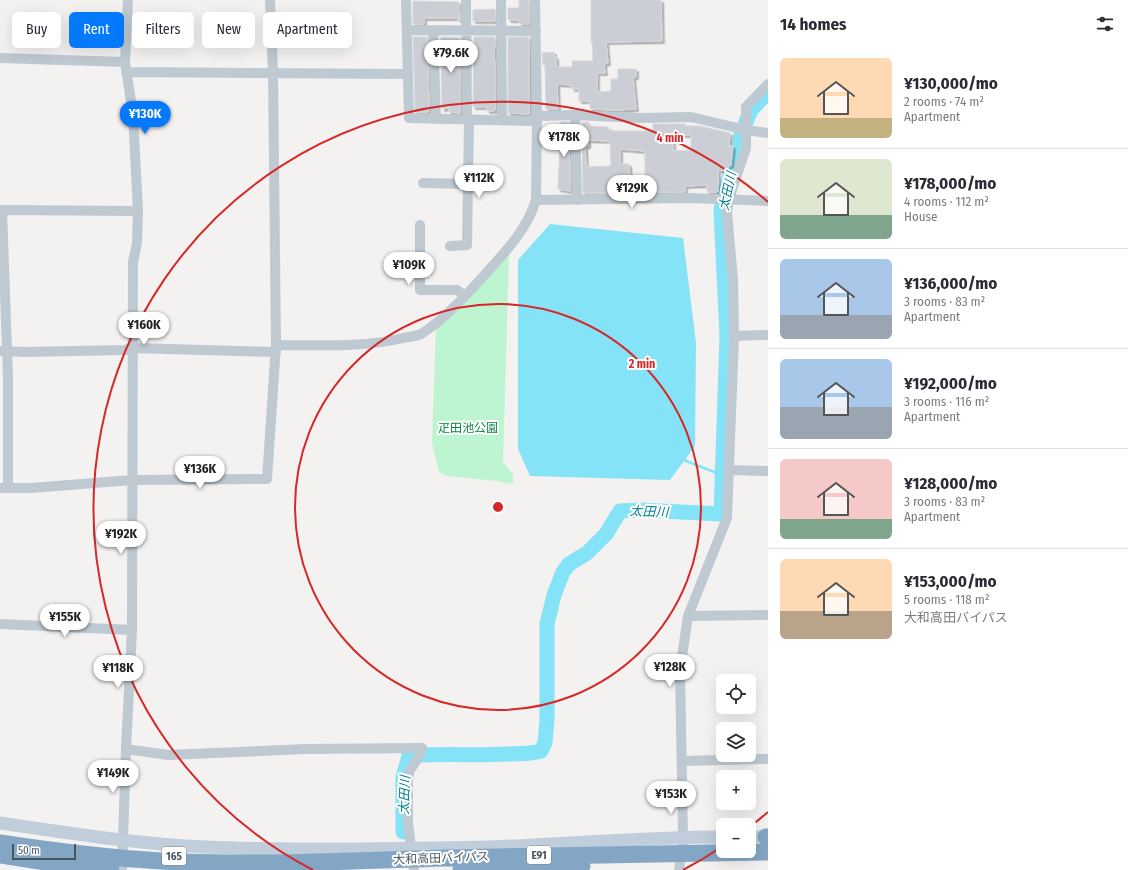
<!DOCTYPE html>
<meta charset="utf-8">
<style>
:root{--surface:#fff;--page:#f7f7f7;--text:#2b2b33;--muted:#7c7c81;--line:#e1e1e2;--accent:#0479fb}
body{margin:0;font-family:"Fira Sans Condensed","Noto Sans JP",sans-serif;background:var(--page);color:var(--text);height:100vh;display:flex;flex-direction:column;font-size:15px;white-space:nowrap}
*{box-sizing:border-box;margin:0}
p{font-size:13px;color:var(--muted)}
.icon{flex:none;width:22px;height:22px;fill:none;stroke:currentColor;stroke-width:2;stroke-linecap:round;stroke-linejoin:round}
.map{position:relative;flex:1;overflow:hidden}
.drawer{display:flex;flex-direction:column;background:var(--surface);width:360px}
.drawer>*{flex:none}
.banner{position:absolute;left:12px;top:12px;width:380px;height:36px;display:flex;gap:8px}
.controls{position:absolute;left:716px;top:674px;display:grid;gap:8px}
.controls a{display:grid;place-items:center;width:40px;height:40px;border-radius:6px;background:var(--surface);box-shadow:0 4px 16px #0002;font-size:20px}
.scale{position:absolute;left:12px;bottom:10px;width:64px;box-sizing:border-box;padding-left:4px;border:2px solid #475661;border-top:0;font-size:11px;line-height:14px;white-space:nowrap;color:#475661;-webkit-text-stroke:3px #fff;paint-order:stroke}
.price{position:absolute;translate:-50% -34px;padding:0 9px;border-radius:14px;background:#fff;color:#222;font-size:13px;line-height:26px;filter:drop-shadow(0 1px 2px #0008)}
.price::after{content:'';position:absolute;left:50%;top:24px;width:12px;height:9px;margin-left:-6px;background:inherit;clip-path:polygon(0 0,100% 0,50% 100%)}
.price.current{background:var(--accent);color:#fff}
ul{padding:0;list-style:none}
li{display:flex;align-items:center;gap:12px;height:100px;padding:0 12px}
li+li{border-top:1px solid var(--line)}
li span{display:grid;place-items:center;flex:none;width:112px;height:80px;border-radius:6px;color:#555}
li>.icon{margin-inline-start:auto}
span .icon{width:48px;height:48px;fill:#fffc;stroke-width:1}
li b{font-size:17px}
h2{display:flex;justify-content:space-between;align-items:center;height:48px;padding:0 12px;font-size:17px}
.tag{padding:0 14px;border-radius:6px;background:var(--surface);box-shadow:0 4px 16px #0002;font-size:14px;line-height:36px}
.tag.current{background:var(--accent);color:#fff}
main{display:flex;flex:1;min-height:0}
.map>svg:first-child{display:block}
.green{fill:#bcf5d0}
.water{fill:#84e3f6}
.lines{fill:none;stroke-linecap:round;stroke-linejoin:round}
.stream{stroke:#84e3f6;stroke-width:2.5}
.river{stroke:#84e3f6;stroke-width:15}
.building{fill:#cbced4;stroke:#d5d7dd;fill-rule:evenodd;filter:url(#shadow)}
.street{stroke:#bec9d2;stroke-width:10}
.secondary{stroke:#c0cdda;stroke-width:13}
.highway{stroke:#84a6c5;stroke-width:17}
.ring{fill:none;stroke:#d62828;stroke-width:2}
.labels{text-anchor:middle;stroke-width:4;stroke-linejoin:round;paint-order:stroke}
.shield{fill:#fff;stroke:#7e8990;stroke-width:1}
.shield-label{font-size:11px;font-weight:bold;fill:#475661}
.park-label{font-size:12px;fill:#0d8745;stroke:#fff}
.street-label{font-size:12px;fill:#475661;stroke:#fff}
.water-label{font-size:13px;font-style:italic;fill:#037f99;stroke:#fff}
.centre{fill:#d62828;stroke:#fff;stroke-width:2}
.ring-label{font-size:12px;text-anchor:middle;font-weight:bold;fill:#d62828;stroke:#fff;stroke-width:4;stroke-linejoin:round;paint-order:stroke}
</style>
<main>
<div class="map">
<svg width="768" height="870" viewBox="0 0 768 870">
<defs>
<filter id="shadow"><feDropShadow dx="2.5" dy="2.5" stdDeviation="0" flood-color="#0004"/></filter>
</defs>
<rect width="100%" height="100%" fill="#f4f1f1"/>
<path class="green" d="M509 254 503 462 513 474V484L497 481 447 476 439 472 432 443 436 326Z"/>
<path class="water" d="M550 224 683 238 696 343 695 446 670 480 530 476 518 449V260Z"/>
<g class="lines">
<path class="stream" d="M683 458 686 461 722 475H726"/>
<path class="river" d="M403 832V777L409 756C441 753 474 756 507 754 519 754 530 754 541 751L545 743 547 720V624L554 595 563 572 569 564 587 553 606 534 620 511 640 510 721 514 727 336 721 211 724 194 740 144 741 134 751 110 768 92"/>
</g>
<path class="building" d="M519 0H529V24H520L519 20H509L508 19V8H519Z
M591 0H661L662 41 606 42 608 63 604 64 605 73H597V92L611 91V79H618V69H636V77H633L636 109 616 110 590 109V101H579V89H572V85L557 84 558 109H546L545 64 543 65 542 53 554 52V57H556V67H572V61H593L592 42H591Z
M413 1 459 2 460 20H458V18H424V24H413Z
M495 9V21H473V10Z
M413 37H427L429 107H428V112H415Z
M441 37 460 38V113L449 112V108L442 109Z
M474 37H495L494 60 495 61V110L494 111H487V107H473Z
M508 37H529V114L508 113Z
M561 122H569L570 191 558 189Z
M588 122V126L608 127V130H613V131H653V124H685V126H699L730 133 729 146H733L731 166 729 165 728 171 718 170V192H707V185L685 186V192L583 193 582 123ZM673 135H691V150L673 151ZM588 140 610 141 611 166 586 167 585 147 588 146ZM620 149 645 151V180H630L629 164H620Z"/>
<g class="lines">
<path class="street" d="M406 0 409 118 532 121 537 116 535 0
M466 0 467 119
M501 0 502 120
M407 30 536 31
M433 30 436 119
M0 58 125 62
M126 72 408 74
M575 115 577 200
M423 183 468 184
M536 200 690 198 768 201
M0 210 138 211
M2 211 8 377V487
M420 225V290H457L465 296
M450 246 467 245 469 120
M734 336 768 335
M276 345C318 345 362 348 403 338 409 337 416 336 421 334 444 320 471 290 489 270 508 249 528 227 536 200L537 116 575 115 639 118 691 117 746 130 768 133
M0 351 25 352 124 350 133 348 276 352
M729 470 768 471
M0 488H31L132 480 267 479 276 345 273 73 270 0
M688 616 768 615
M0 624 132 630
M126 749 168 755 306 749 422 748 419 757 410 770 408 778V823L414 870
M682 761 768 759
M122 870 126 749 132 630 133 262 137 243 138 211 133 115 125 62 128 0
M679 870 683 837 680 670 688 616 727 518 734 336 733 280 727 212 729 199 746 148V107L768 84"/>
<path class="secondary" d="M0 823C68 833 137 844 206 847 249 849 291 849 334 849 386 849 438 848 490 847 568 844 645 837 723 837
M749 837H766"/>
<path class="highway" d="M766 837H768
M0 843C53 851 107 858 161 861 255 866 350 861 443 858 552 855 660 853 768 852
M1 855 64 865 111 870
M461 870 582 866"/>
</g>
<g class="ring">
<circle cx="498" cy="507" r="203"/>
<path d="M768 812A407 407 0 0 1 751 826M723 846A407 407 0 0 1 683 870M313 870A407 407 0 1 1 768 202"/>
</g>
<g class="labels">
<g class="shield">
<rect x="527" y="846" width="24" height="18" rx="3"/>
<rect x="162" y="847" width="24" height="18" rx="3"/>
</g>
<g class="shield-label">
<text x="539" y="859">E91</text>
<text x="174" y="860">165</text>
</g>
<g class="park-label">
<text x="468" y="432">疋田池公園</text>
</g>
<g class="street-label">
<text transform="translate(441 858) rotate(-2)" y="4">大和高田バイパス</text>
</g>
<g class="water-label">
<text transform="translate(727 191) rotate(-78)" y="5">太田川</text>
<text transform="translate(649 511) rotate(2)" y="5">太田川</text>
<text transform="translate(404 795) rotate(-88)" y="5">太田川</text>
</g>
</g>
<circle cx="498" cy="507" r="6" class="centre"/>
<g class="ring-label">
<text x="670" y="142">4 min</text>
<text x="642" y="368">2 min</text>
</g>
</svg>
<div class="controls">
<a><svg class="icon" aria-label="locate" viewBox="0 0 24 24"><circle cx="12" cy="12" r="6"/><path d="M12 2v4M12 18v4M2 12h4M18 12h4"/></svg></a>
<a><svg class="icon" aria-label="layers" viewBox="0 0 24 24"><path d="M12 4l9 5-9 5-9-5zM3 14l9 5 9-5"/></svg></a>
<a>+</a>
<a>−</a>
</div>
<div class="scale">50 m</div>
<b class="price" style="left:451px;top:74px">¥79.6K</b>
<b class="price current" style="left:145px;top:135px">¥130K</b>
<b class="price" style="left:564px;top:158px">¥178K</b>
<b class="price" style="left:479px;top:199px">¥112K</b>
<b class="price" style="left:632px;top:209px">¥129K</b>
<b class="price" style="left:409px;top:286px">¥109K</b>
<b class="price" style="left:144px;top:346px">¥160K</b>
<b class="price" style="left:200px;top:490px">¥136K</b>
<b class="price" style="left:121px;top:555px">¥192K</b>
<b class="price" style="left:65px;top:638px">¥155K</b>
<b class="price" style="left:670px;top:688px">¥128K</b>
<b class="price" style="left:118px;top:689px">¥118K</b>
<b class="price" style="left:113px;top:794px">¥149K</b>
<b class="price" style="left:671px;top:815px">¥153K</b>
<div class="banner">
<a class="tag">Buy</a>
<a class="tag current">Rent</a>
<a class="tag">Filters</a>
<a class="tag">New</a>
<a class="tag">Apartment</a>
</div>
</div>
<section class="drawer">
<h2>14 homes<svg class="icon" aria-label="filters" viewBox="0 0 24 24"><path d="M4 7h16M4 17h16"/><circle cx="9" cy="7" r="2"/><circle cx="15" cy="17" r="2"/></svg></h2>
<ul>
<li><span style="background:linear-gradient(#ffd9b3 75%,#c2b280 0)"><svg class="icon" aria-label="home" viewBox="0 0 24 24"><path d="M3 11l9-7 9 7M6 9v11h12V9"/></svg></span><div><b>¥130,000/mo</b><p>2 rooms · 74 m²</p><p>Apartment</p></div></li>
<li><span style="background:linear-gradient(#dfe7d0 70%,#7fa58c 0)"><svg class="icon" aria-label="home" viewBox="0 0 24 24"><path d="M3 11l9-7 9 7M6 9v11h12V9"/></svg></span><div><b>¥178,000/mo</b><p>4 rooms · 112 m²</p><p>House</p></div></li>
<li><span style="background:linear-gradient(#a9c7e8 70%,#9aa5b1 0)"><svg class="icon" aria-label="home" viewBox="0 0 24 24"><path d="M3 11l9-7 9 7M6 9v11h12V9"/></svg></span><div><b>¥136,000/mo</b><p>3 rooms · 83 m²</p><p>Apartment</p></div></li>
<li><span style="background:linear-gradient(#a9c7e8 60%,#9aa5b1 0)"><svg class="icon" aria-label="home" viewBox="0 0 24 24"><path d="M3 11l9-7 9 7M6 9v11h12V9"/></svg></span><div><b>¥192,000/mo</b><p>3 rooms · 116 m²</p><p>Apartment</p></div></li>
<li><span style="background:linear-gradient(#f6c9c9 75%,#7fa58c 0)"><svg class="icon" aria-label="home" viewBox="0 0 24 24"><path d="M3 11l9-7 9 7M6 9v11h12V9"/></svg></span><div><b>¥128,000/mo</b><p>3 rooms · 83 m²</p><p>Apartment</p></div></li>
<li><span style="background:linear-gradient(#ffd9b3 65%,#b9a48a 0)"><svg class="icon" aria-label="home" viewBox="0 0 24 24"><path d="M3 11l9-7 9 7M6 9v11h12V9"/></svg></span><div><b>¥153,000/mo</b><p>5 rooms · 118 m²</p><p>大和高田バイパス</p></div></li>
</ul>
</section>
</main>
